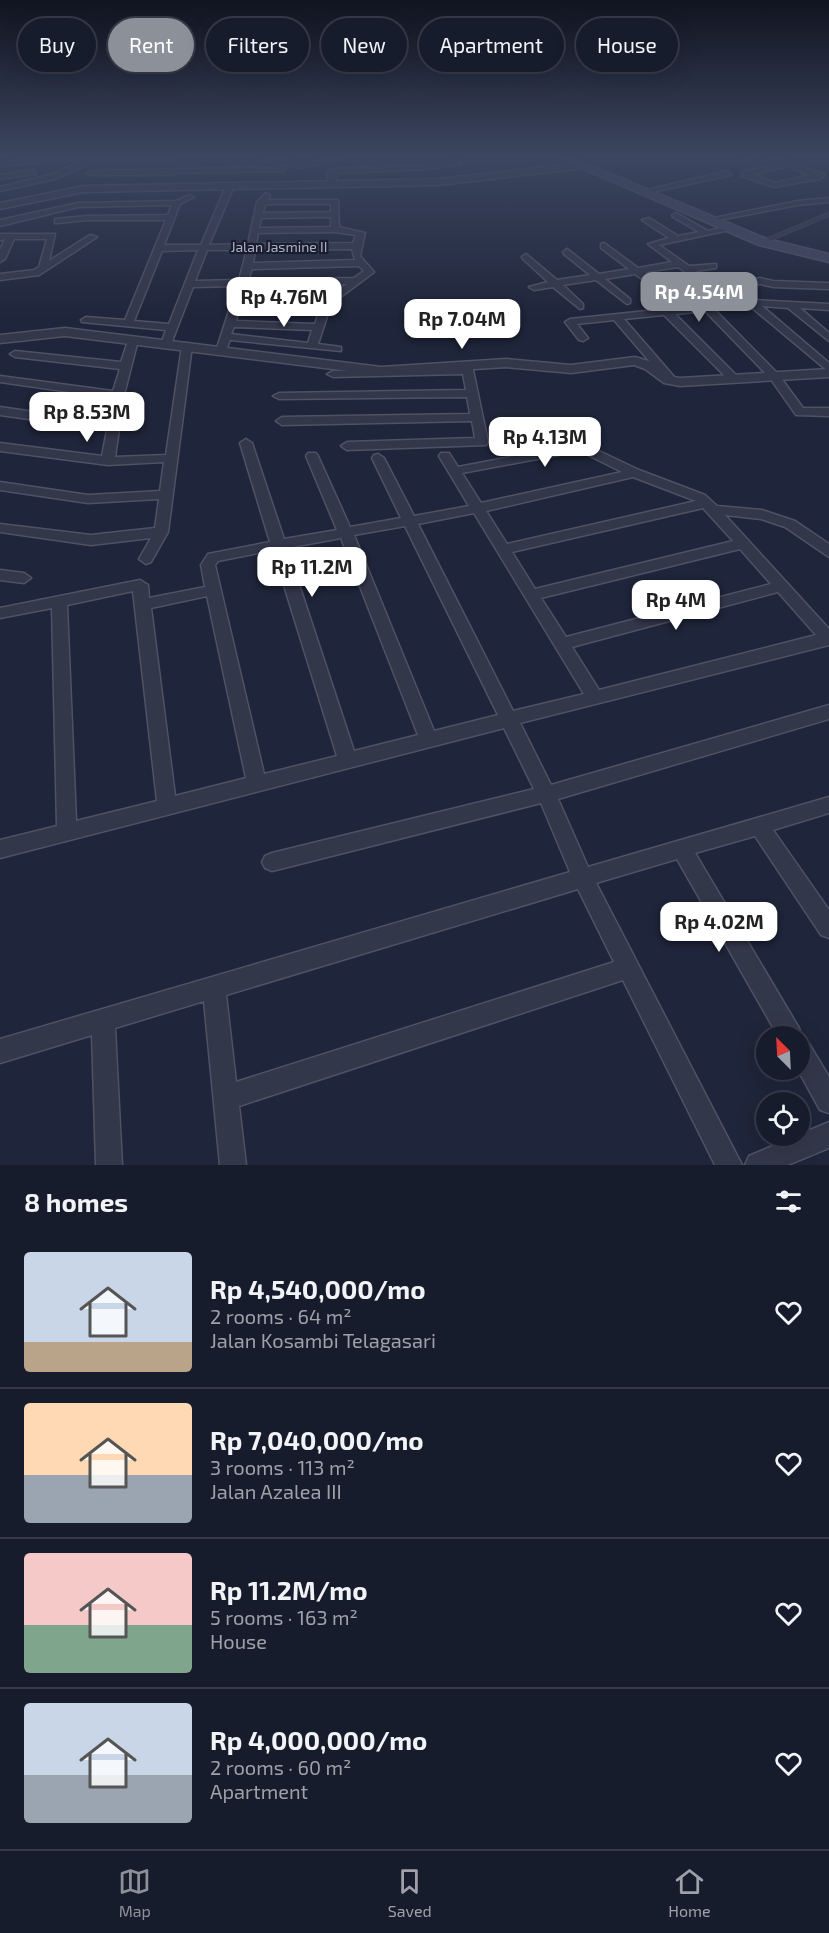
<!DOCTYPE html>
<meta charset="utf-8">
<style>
:root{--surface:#171c2c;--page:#202534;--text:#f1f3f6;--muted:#9ea1a9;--line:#363a48;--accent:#8c9099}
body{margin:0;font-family:"Exo 2",sans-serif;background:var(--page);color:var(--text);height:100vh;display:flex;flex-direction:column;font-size:22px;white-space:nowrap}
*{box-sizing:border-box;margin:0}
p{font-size:20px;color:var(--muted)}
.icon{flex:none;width:33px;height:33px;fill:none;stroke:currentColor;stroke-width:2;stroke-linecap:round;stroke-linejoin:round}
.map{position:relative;height:1165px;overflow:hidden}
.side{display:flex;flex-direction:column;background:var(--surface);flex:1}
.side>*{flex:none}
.banner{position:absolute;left:18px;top:18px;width:794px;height:54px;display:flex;gap:12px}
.needle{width:39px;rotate:336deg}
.tools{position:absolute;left:756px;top:1026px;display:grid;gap:12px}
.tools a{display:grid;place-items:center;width:54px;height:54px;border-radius:50%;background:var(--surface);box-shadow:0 6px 24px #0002,0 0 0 2px var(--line);font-size:30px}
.price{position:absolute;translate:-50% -51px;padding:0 14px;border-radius:12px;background:#fff;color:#222;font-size:20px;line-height:39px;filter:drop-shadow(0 2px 3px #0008)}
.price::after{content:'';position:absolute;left:50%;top:36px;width:18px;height:14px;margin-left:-9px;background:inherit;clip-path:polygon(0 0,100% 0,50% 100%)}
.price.on{background:var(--accent);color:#fff}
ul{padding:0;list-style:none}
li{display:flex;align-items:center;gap:18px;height:150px;padding:0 24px}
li+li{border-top:2px solid var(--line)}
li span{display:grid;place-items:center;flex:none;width:168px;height:120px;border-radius:6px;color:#555}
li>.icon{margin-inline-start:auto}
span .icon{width:72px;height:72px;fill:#fffc;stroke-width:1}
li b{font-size:26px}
h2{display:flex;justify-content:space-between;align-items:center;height:72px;padding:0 24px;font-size:26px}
.pill{padding:0 21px;border-radius:27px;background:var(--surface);box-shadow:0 6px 24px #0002,0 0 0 2px var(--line);font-size:21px;line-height:54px}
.pill.on{background:var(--accent);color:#fff}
.tabs{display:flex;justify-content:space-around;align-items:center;height:84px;border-top:2px solid var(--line);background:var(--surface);font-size:16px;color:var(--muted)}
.tabs a{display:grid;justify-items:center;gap:3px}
.tabs .on{color:var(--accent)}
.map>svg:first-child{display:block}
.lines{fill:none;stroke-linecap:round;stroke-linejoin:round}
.service-casing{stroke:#4d5265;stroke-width:5}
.minor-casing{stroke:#4d5265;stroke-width:3}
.tertiary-casing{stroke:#4d5265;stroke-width:3}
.secondary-casing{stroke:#4d5265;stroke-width:3}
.service{stroke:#33374a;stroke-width:4}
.minor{fill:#33374a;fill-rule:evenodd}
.tertiary{fill:#33374a;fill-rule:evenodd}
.secondary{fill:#41455d;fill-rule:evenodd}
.labels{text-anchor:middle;stroke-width:4.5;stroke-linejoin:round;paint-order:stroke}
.far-street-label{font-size:14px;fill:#adb1c7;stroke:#191d2e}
</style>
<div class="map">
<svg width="829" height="1165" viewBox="0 0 829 1165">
<rect width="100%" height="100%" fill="#1f253a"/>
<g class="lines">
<defs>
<path id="service" d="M763 242 829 214"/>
<path id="minor" d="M86 155H116L105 158 171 155 177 157 173 159 101 162 97 160 100 158 0 166V162Z
M258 155 301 164 342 155H355L301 168 261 160Z
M742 155H756L742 159 738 157Z
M760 155H770L825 175 820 179 774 187 742 176V172L780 164ZM787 166 809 175 775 183 753 174Z
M86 160 93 162 55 179 0 191V187L50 175Z
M458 160 461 164 428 169 335 173 336 184 332 186 328 184 327 172 334 169 428 165Z
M286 167 283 171 177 173 173 175H90L86 173 90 171Z
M33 170 36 174 0 179V175Z
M728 171 731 175 643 194 639 192Z
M230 184 234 186 209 245 248 244 257 202 266 193 270 195 268 200H338L339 227 365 233 360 256 374 272 331 304 318 344 341 347V351L230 340 225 353H217L216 351 237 286 193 287 171 344 166 347 161 344 166 330 82 322 81 320 86 317 125 320 166 220H87L58 223H55V219L87 216 168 215 172 205 78 207 0 226V220L78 203 176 201 190 195 194 197 180 204 164 245H201L226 186ZM266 204H331V212L262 213ZM331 217V227L259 228 261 218ZM335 232 356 235 353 243 256 244 258 233ZM352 249 355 260 253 263 255 250ZM198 250 169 324 134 321 162 251ZM207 250H247L239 280 195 281ZM359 266 364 271 354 278 248 280 252 269ZM347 284 325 300H242L246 286ZM240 306H321L315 324 236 321ZM234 327 312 330 308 343 231 334Z
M829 198V202L798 205 708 222 704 220 798 201Z
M676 213 708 231 730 226 734 229 659 245 689 266 716 264V268L696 271 716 285 760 278 773 281 829 283V289L773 287 760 284 714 291 678 267 645 272 673 294V298L670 299 635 274 605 279 630 299V303L627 304 596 280 563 285 583 304V308L580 309 553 287 534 290 529 287 548 282 523 259 522 257 526 254 557 280 590 275 564 254 563 252 567 249 599 274 629 269 601 248V244L604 243 638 268 672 262 648 244 669 238 642 220 649 218 678 236 699 232 673 217 672 215Z
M0 234H55L49 261 90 235 97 237 39 275 0 280V274L34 270 39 267 47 239H14L5 259 0 262V250L5 239 0 240Z
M752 300 829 304V310L800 308 829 333V341L788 308 762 306 829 363V372L750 306 715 310 778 374 803 408H829V416L796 415 770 378 705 311 675 314 737 376V380H729L664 315 624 319 676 379 678 381 672 384 668 383 614 320 577 324 588 338 583 341 579 340 565 322 570 319Z
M129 338 138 340 124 395 115 457 166 455 182 346 187 343 192 346 168 532 151 562 146 564 139 559 151 538 91 545 0 532V524L91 535 155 528 159 499 88 503 0 490V482L88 495 160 491 164 462 108 465 0 451V443L102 456 107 430 0 415V407L108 423 112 398 0 382V376L113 391 120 369 15 357 10 354 15 351 121 362Z
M467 362 472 365 488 442 486 445 347 450 341 446 347 442 475 438 472 421 282 425 276 421 282 417 470 414 467 397 279 399 273 396 279 393 466 390 463 374 333 377 327 374 333 371 462 368 463 363Z
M246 439 252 443 284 539 337 530 306 456 308 453H316L318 456 350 527 401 518 372 458 374 455 378 454 384 458 414 516 469 506 439 456 441 453H449L458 467 582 443 639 470 705 495 717 506 762 510 795 521 829 544V557L785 527 761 519 725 515 829 629V645L520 723 551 785 829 705V719L558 799 588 867 829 797V813L773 830 829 910V938L821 935 755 836 695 853 799 1028 802 1039 808 1042 829 1077V1113L820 1110 798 1070 800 1036H778L677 859 596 883 742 1165H715L623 980 239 1106 246 1165H220L204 1001 115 1028 122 1165H96L92 1035 0 1063V1039L570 872 541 803 272 871 265 868 262 862 265 856 272 853 534 789 504 728 0 858V840L57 826 52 608 0 618V608L140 580 148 585 149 598 205 587 201 565 208 554 270 542 240 443ZM580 451 622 472 481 503 462 473ZM633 477 696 501 507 544 486 511ZM703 508 733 541 535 589 512 552ZM474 513 584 694 513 711 418 524ZM405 526 498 715 434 731 354 535ZM341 538 418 735 354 751 287 548ZM740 549 771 584 566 637 541 598ZM273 550 337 756 264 774 215 565 218 561ZM133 591 157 801 76 821 67 605ZM778 592 816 635 599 690 572 647ZM207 596 246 778 175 796 151 608ZM578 889 614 962 236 1082 226 995Z
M0 570 24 573 31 578 24 583 0 580Z
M829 1122V1148L788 1165H745L749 1156Z"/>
<path id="tertiary" d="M580 163 584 166 583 168 439 185 84 192 0 209V203L84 186 439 179Z
M65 328 381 367 506 359 571 365 635 357 655 363 673 377 680 378 829 369V377L680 386 664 383 645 369 634 365 571 373 506 367 381 375 65 336 0 343V335Z"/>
<path id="secondary" d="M552 155H565L767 239 829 254V262L759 245Z"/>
</defs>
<use href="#service" class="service-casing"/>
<use href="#minor" class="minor-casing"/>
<use href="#tertiary" class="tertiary-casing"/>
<use href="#secondary" class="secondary-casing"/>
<use href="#service" class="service"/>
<use href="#minor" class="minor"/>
<use href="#tertiary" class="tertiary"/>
<use href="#secondary" class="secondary"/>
</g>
<linearGradient id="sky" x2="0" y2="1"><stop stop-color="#111420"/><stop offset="0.49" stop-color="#3c4660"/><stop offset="1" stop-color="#3c4660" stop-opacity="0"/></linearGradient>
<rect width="829" height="318" fill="url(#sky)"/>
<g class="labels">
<g class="far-street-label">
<text x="279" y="252">Jalan Jasmine II</text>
</g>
</g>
</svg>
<div class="tools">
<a><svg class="needle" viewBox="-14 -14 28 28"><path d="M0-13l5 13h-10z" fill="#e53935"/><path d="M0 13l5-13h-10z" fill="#9ea1a9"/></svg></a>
<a><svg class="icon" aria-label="locate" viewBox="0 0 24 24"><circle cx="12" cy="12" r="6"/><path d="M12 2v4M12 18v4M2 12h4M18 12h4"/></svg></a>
</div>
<b class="price on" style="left:699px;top:323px">Rp 4.54M</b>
<b class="price" style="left:284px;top:328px">Rp 4.76M</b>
<b class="price" style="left:462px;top:350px">Rp 7.04M</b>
<b class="price" style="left:87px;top:443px">Rp 8.53M</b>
<b class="price" style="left:545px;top:468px">Rp 4.13M</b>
<b class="price" style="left:312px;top:598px">Rp 11.2M</b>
<b class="price" style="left:676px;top:631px">Rp 4M</b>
<b class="price" style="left:719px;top:953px">Rp 4.02M</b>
<div class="banner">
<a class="pill">Buy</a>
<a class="pill on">Rent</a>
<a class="pill">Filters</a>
<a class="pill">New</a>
<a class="pill">Apartment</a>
<a class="pill">House</a>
</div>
</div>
<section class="side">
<h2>8 homes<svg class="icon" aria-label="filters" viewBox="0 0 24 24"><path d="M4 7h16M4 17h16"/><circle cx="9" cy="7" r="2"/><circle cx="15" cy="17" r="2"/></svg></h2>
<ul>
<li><span style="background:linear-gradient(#c9d6e8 75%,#b9a48a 0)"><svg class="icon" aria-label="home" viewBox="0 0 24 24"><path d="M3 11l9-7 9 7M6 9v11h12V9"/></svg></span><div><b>Rp 4,540,000/mo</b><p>2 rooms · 64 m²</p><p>Jalan Kosambi Telagasari</p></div><svg class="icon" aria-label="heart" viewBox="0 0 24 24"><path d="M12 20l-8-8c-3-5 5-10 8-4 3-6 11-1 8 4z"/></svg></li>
<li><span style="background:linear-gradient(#ffd9b3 60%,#9aa5b1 0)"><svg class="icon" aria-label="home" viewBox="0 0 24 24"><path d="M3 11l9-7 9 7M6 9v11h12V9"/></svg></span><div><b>Rp 7,040,000/mo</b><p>3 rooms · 113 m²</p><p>Jalan Azalea III</p></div><svg class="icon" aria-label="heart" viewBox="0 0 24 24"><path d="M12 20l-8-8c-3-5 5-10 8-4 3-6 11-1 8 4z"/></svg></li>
<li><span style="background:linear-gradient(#f6c9c9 60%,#7fa58c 0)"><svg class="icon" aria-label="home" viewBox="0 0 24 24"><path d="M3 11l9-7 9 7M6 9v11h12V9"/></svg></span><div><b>Rp 11.2M/mo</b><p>5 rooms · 163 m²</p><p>House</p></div><svg class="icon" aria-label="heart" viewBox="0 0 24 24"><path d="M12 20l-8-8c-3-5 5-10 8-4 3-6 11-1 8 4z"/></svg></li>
<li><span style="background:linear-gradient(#c9d6e8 60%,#9aa5b1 0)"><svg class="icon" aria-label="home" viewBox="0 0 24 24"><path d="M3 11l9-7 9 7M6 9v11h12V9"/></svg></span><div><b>Rp 4,000,000/mo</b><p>2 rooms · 60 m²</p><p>Apartment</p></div><svg class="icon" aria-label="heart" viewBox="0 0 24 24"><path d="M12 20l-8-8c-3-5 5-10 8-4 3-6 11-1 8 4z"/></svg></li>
</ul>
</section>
<nav class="tabs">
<a class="on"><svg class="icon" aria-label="map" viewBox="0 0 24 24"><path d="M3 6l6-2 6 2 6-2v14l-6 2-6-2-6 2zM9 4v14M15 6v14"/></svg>Map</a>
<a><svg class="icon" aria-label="saved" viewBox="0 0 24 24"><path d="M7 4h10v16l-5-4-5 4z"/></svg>Saved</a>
<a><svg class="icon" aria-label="home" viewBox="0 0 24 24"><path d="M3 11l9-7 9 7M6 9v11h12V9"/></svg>Home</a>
</nav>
